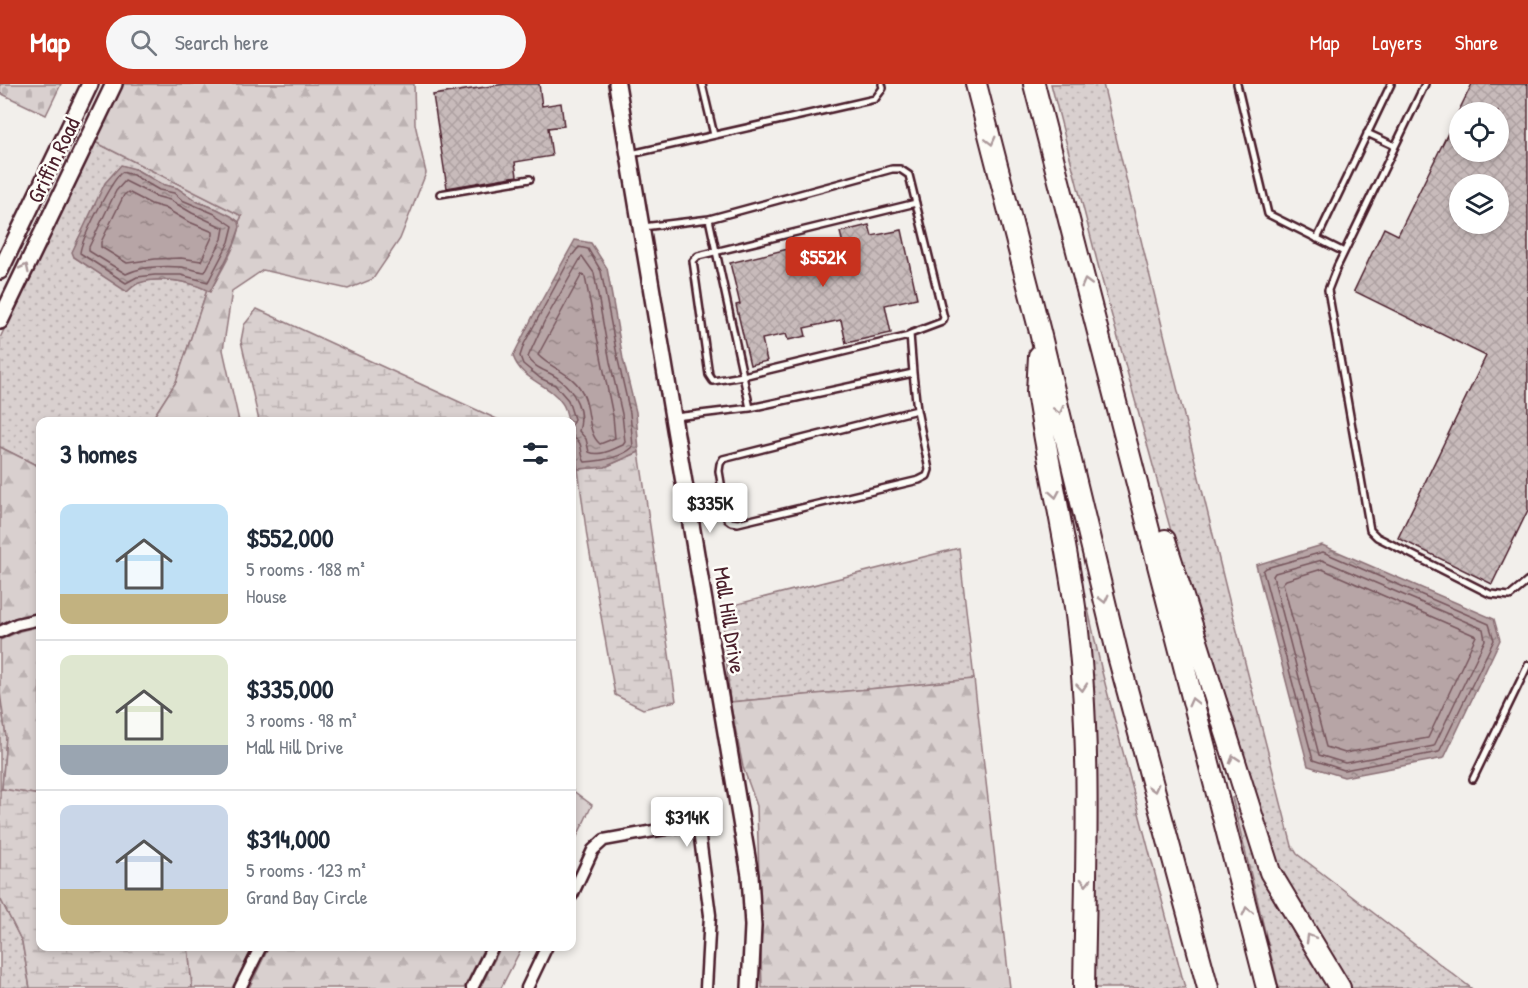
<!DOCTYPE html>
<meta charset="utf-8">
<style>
:root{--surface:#fff;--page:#f6f6f7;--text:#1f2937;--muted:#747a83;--line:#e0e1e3;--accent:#c8321e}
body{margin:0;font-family:"Patrick Hand",sans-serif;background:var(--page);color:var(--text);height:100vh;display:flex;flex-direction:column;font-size:22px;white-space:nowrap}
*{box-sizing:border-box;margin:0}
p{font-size:20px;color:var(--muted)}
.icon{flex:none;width:33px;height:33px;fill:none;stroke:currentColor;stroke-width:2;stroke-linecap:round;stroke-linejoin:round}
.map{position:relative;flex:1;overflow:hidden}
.side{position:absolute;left:36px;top:333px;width:540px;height:534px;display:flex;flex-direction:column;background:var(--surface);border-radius:12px;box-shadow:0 3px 9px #0003}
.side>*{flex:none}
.fabs{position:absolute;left:1449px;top:18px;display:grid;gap:12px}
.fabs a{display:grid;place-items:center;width:60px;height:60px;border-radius:50%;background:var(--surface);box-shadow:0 3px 9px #0003;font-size:30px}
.price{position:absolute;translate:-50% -51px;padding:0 14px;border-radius:6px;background:#fff;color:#222;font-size:20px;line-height:39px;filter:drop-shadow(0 2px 3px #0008)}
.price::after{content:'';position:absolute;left:50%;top:36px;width:18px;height:14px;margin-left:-9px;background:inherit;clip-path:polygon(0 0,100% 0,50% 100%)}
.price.current{background:var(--accent);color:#fff}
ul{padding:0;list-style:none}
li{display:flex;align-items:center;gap:18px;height:150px;padding:0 24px}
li+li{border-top:2px solid var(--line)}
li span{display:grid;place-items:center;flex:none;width:168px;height:120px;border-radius:12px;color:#555}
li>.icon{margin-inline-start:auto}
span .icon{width:72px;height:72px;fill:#fffc;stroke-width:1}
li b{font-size:26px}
h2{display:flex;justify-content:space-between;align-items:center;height:72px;padding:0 24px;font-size:26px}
header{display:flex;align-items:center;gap:36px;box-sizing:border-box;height:84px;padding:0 30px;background:var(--accent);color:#fff}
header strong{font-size:28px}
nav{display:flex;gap:33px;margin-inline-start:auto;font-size:21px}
.search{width:420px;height:54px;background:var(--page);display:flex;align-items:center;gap:15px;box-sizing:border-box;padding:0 21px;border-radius:33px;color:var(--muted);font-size:22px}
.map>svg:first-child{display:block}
.grass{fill:url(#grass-dots);stroke:#92787d;stroke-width:1.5}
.forest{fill:url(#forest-firs);stroke:#92787d;stroke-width:1.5}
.wetland{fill:url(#wetland-marsh);stroke:#92787d;stroke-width:1.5}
.cemetery{fill:url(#cemetery-stones);stroke:#92787d;stroke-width:1.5}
.water{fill:url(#water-ripples);stroke:#8b6f75;stroke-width:1.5}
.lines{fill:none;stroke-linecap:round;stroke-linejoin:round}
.shore{stroke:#76555c;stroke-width:1.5}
.building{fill:url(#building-cross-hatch);stroke:#4a1f2b;stroke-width:1.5;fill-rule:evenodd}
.lane-casing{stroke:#4a1f2b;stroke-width:10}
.street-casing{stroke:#4a1f2b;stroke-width:15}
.secondary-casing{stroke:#4a1f2b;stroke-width:20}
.highway-casing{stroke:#4a1f2b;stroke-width:24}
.lane{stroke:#fdfcf7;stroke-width:5}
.street{stroke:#fdfcf7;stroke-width:10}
.secondary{stroke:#fdfcf7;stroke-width:15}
.highway{stroke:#fdfcf7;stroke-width:20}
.oneway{stroke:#ac999b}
.labels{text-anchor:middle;stroke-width:5;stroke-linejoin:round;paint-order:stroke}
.street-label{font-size:22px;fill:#4a1f2b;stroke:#fdfcf7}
</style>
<header>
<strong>Map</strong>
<div class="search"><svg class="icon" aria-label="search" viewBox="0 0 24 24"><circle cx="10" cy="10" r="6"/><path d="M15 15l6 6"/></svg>Search here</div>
<nav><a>Map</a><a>Layers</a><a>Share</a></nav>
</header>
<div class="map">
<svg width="1528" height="904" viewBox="0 0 1528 904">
<defs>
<pattern id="grass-dots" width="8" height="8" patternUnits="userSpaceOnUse" patternTransform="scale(1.5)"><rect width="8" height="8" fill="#d9d0cf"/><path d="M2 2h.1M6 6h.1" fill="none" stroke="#bcb2b2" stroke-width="1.8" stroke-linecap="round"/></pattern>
<pattern id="forest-firs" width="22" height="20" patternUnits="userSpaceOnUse" patternTransform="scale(1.5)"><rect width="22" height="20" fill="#d9d0cf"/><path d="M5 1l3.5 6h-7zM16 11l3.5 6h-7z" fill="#bcb2b2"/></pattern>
<pattern id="wetland-marsh" width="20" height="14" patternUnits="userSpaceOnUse" patternTransform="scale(1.5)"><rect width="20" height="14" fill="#d9d0cf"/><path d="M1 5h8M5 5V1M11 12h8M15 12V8" fill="none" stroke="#bcb2b2"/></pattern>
<pattern id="cemetery-stones" width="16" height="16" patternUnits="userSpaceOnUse" patternTransform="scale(1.5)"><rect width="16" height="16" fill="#d9d0cf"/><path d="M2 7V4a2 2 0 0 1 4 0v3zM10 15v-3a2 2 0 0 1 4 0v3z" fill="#bcb2b2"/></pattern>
<pattern id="water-ripples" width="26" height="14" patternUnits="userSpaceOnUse" patternTransform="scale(1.5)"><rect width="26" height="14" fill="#b7a5a6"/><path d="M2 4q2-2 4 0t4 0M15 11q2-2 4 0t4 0" fill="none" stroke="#978687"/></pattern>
<pattern id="building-cross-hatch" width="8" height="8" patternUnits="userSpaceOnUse" patternTransform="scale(1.5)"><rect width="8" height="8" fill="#c8bbbb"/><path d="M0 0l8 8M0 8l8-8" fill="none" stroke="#ada0a1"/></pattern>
</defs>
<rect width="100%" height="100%" fill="#f2efeb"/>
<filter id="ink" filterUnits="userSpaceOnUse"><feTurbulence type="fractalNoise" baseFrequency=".0167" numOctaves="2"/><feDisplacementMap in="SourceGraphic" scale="12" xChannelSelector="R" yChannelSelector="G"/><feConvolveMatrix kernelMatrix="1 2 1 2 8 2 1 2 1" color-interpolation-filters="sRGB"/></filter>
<g filter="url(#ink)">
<path class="grass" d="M1051 0H1103L1226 504 1292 762 1297 770 1471 904H1350L1312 846 1269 769 1197 542 1102 196Z
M95 58 242 132 239 138 217 125 198 118 177 104 161 100 135 85C121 102 69 152 74 173L127 207C130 205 135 200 139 199 158 192 190 197 207 206L176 298 151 337 40 338V383L0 363V254Z
M959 464 974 595 730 618 722 524Z
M1085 521 1088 525 1102 588 1185 904H1087L1080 522Z
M0 608 6 653 2 705 0 706Z
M1235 713 1260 776 1331 904H1279L1232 714Z
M0 814 22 858 30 904H0Z"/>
<path class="forest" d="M122 0H414L415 40 426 89 400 155 373 195 348 205 263 186 232 207 223 266 239 337H151L176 298 207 206 210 207C218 193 243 152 239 138L242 132 95 58Z
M0 363 40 383V529C27 528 12 535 0 540Z
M40 542V711L2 705 6 653 0 608V556L20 547Z
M974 595 1010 904H762L757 722 743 683 730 618Z
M572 706 592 721 572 763Z
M188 863V862L253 863 232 904H192Z
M481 863 484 864 464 904H249L269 863Z
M501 863H522L501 904H480Z"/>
<path class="wetland" d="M257 225 501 337H259L241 257 244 241Z
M639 368 676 617 643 625 615 611 587 453 578 385 605 383Z
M2 705 40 711V862L188 863 192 904H30L22 858 0 814V706Z"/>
<path class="cemetery" d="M0 0H61L46 31 0 9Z"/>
<path class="water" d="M121 81 135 85 161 100 177 104 198 118 217 125 231 132 239 138 240 143 234 160 210 208C193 197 159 192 139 199 135 200 130 205 127 208L74 173 72 168 105 99Z
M575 156 591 159 607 184 623 275 636 328 639 368 605 383 578 385 572 349V338L568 337C567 331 566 324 562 319 548 298 522 298 513 272L533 232Z
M1322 461 1494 535 1500 556 1444 674 1344 693 1308 682 1256 481Z"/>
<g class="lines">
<path class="shore" d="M122 88 133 91 159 106 174 109 182 116 215 130 233 142 229 158 208 198 181 191H155L137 193 126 199 80 169C81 156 111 97 122 88Z
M125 97 155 112 170 116 192 129 224 144 222 155 205 188C197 187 189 184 181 183 164 182 142 182 126 190L89 167V163L116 107Z
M128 108 151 120 165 124 187 137 213 148V151L201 177 181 174 155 175 127 179 101 163V158L124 111Z
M582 172 594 189 610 278 622 330 625 358 623 361C613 365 600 373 589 368L586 355 579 347C585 328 575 307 559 295 549 287 534 285 528 273L544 238Z
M582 190 585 193 613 332 615 354 600 360C587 349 591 328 584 312 575 289 552 286 538 271Z
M572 341 574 335 568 316 555 301 540 294 523 280 520 272 524 260 571 173 579 163 588 165 601 187 618 276 630 329 633 363C621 374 601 377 585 378 579 371 585 356 572 354
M1323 468 1489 540 1494 556 1439 668 1344 686 1313 676 1263 487 1266 484Z
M1322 476 1483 545 1485 556 1434 662 1345 679 1319 671 1273 492 1275 489Z
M1322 485 1476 552 1428 654 1345 669 1326 663 1283 499 1286 496Z"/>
</g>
<path class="building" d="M505 0H539L542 22 561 19 564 42 548 44 552 72 515 78 517 92 447 104 433 11Z
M1472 0H1528V426L1492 500 1398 454 1486 272 1354 207 1384 144 1398 151ZM1460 28H1498V68H1460ZM1460 100H1498V140H1460Z
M869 141 872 152 902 146 917 214 885 221 891 249 846 259 841 236 804 244 806 252 788 256 786 250 762 255 767 277 750 281 736 221 740 220 730 179 821 157 823 164 843 160 840 148Z"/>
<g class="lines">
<defs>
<path id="lane" d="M702 0 714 51
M1237 0 1268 130 1344 168
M1425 0 1337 183 1328 206 1370 446 1377 453 1490 510 1510 512 1528 497
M1367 49 1395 62
M631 70 875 15 883 4 882 0
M440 110 530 95
M643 143 709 135 892 85H900L909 91 944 234 942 238 910 250 913 289 750 324
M1317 155 1391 0
M909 252 743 292 713 297 709 291 693 177 698 172 916 119
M913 289 917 326 929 386 927 392 919 396 738 439 731 438 727 435 719 387 720 380 723 375 917 326
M675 333 750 324 709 135
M1473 695 1528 581"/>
<path id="street" d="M0 548 17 540 40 535
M572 811 593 766 604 756 698 739 710 831 706 904
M240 904 261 862
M472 904 493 862
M527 904 547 862"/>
<path id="secondary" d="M617 0 750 791 753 842 750 904
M0 187 90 0
M0 237 114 0"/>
<path id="highway" d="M976 0 1040 248 1118 572 1208 904
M1034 0 1267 904
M1039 272 1037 308C1048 380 1065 451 1075 523 1092 649 1086 777 1084 904
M1165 456 1270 788 1340 904"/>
</defs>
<use href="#lane" class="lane-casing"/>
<use href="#street" class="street-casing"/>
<use href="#secondary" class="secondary-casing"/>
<use href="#highway" class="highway-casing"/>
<use href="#lane" class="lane"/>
<use href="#street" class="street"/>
<use href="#secondary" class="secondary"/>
<use href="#highway" class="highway"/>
</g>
<defs><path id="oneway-chevron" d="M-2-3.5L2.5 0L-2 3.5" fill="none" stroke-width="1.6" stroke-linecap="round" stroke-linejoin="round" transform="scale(1.5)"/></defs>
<g class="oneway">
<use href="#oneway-chevron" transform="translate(991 57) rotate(76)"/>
<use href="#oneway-chevron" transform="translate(25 184) rotate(-64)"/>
<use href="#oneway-chevron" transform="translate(1086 199) rotate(-105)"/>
<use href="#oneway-chevron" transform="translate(1059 326) rotate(76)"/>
<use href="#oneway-chevron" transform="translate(1055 410) rotate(80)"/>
<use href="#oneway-chevron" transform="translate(1104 515) rotate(76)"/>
<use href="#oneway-chevron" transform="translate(1082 603) rotate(85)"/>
<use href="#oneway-chevron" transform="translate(1193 618) rotate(-104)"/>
<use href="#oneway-chevron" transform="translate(1234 675) rotate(-108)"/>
<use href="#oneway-chevron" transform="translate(1154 704) rotate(75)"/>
<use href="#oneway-chevron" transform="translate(1086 798) rotate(91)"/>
<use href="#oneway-chevron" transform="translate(1247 827) rotate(-104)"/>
<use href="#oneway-chevron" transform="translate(1310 854) rotate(-120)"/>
</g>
</g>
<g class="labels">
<g class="street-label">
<text transform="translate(53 76) rotate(-64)" y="8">Griffin Road</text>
<text transform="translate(730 536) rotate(81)" y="8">Mall Hill Drive</text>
</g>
</g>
</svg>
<div class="fabs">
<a><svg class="icon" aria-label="locate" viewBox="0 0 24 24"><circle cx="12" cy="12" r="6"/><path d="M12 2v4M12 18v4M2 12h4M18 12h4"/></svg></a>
<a><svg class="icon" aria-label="layers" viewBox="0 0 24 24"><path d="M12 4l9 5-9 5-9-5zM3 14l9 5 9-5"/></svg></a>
</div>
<b class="price current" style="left:823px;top:204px">$552K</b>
<b class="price" style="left:710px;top:450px">$335K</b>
<b class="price" style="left:687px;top:764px">$314K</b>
<section class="side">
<h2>3 homes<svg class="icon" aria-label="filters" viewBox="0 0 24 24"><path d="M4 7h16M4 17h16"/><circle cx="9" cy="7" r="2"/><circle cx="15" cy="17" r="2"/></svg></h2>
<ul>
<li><span style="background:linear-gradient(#bfe0f5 75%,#c2b280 0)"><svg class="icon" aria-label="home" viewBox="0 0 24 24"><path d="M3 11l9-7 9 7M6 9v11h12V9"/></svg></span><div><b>$552,000</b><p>5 rooms · 188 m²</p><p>House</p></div></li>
<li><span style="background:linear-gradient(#dfe7d0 75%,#9aa5b1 0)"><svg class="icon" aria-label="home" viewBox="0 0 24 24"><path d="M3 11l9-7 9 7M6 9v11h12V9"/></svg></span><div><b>$335,000</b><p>3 rooms · 98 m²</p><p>Mall Hill Drive</p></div></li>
<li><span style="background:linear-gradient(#c9d6e8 70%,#c2b280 0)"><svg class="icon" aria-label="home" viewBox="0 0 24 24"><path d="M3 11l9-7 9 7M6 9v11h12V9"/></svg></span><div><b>$314,000</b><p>5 rooms · 123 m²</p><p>Grand Bay Circle</p></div></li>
</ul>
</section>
</div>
